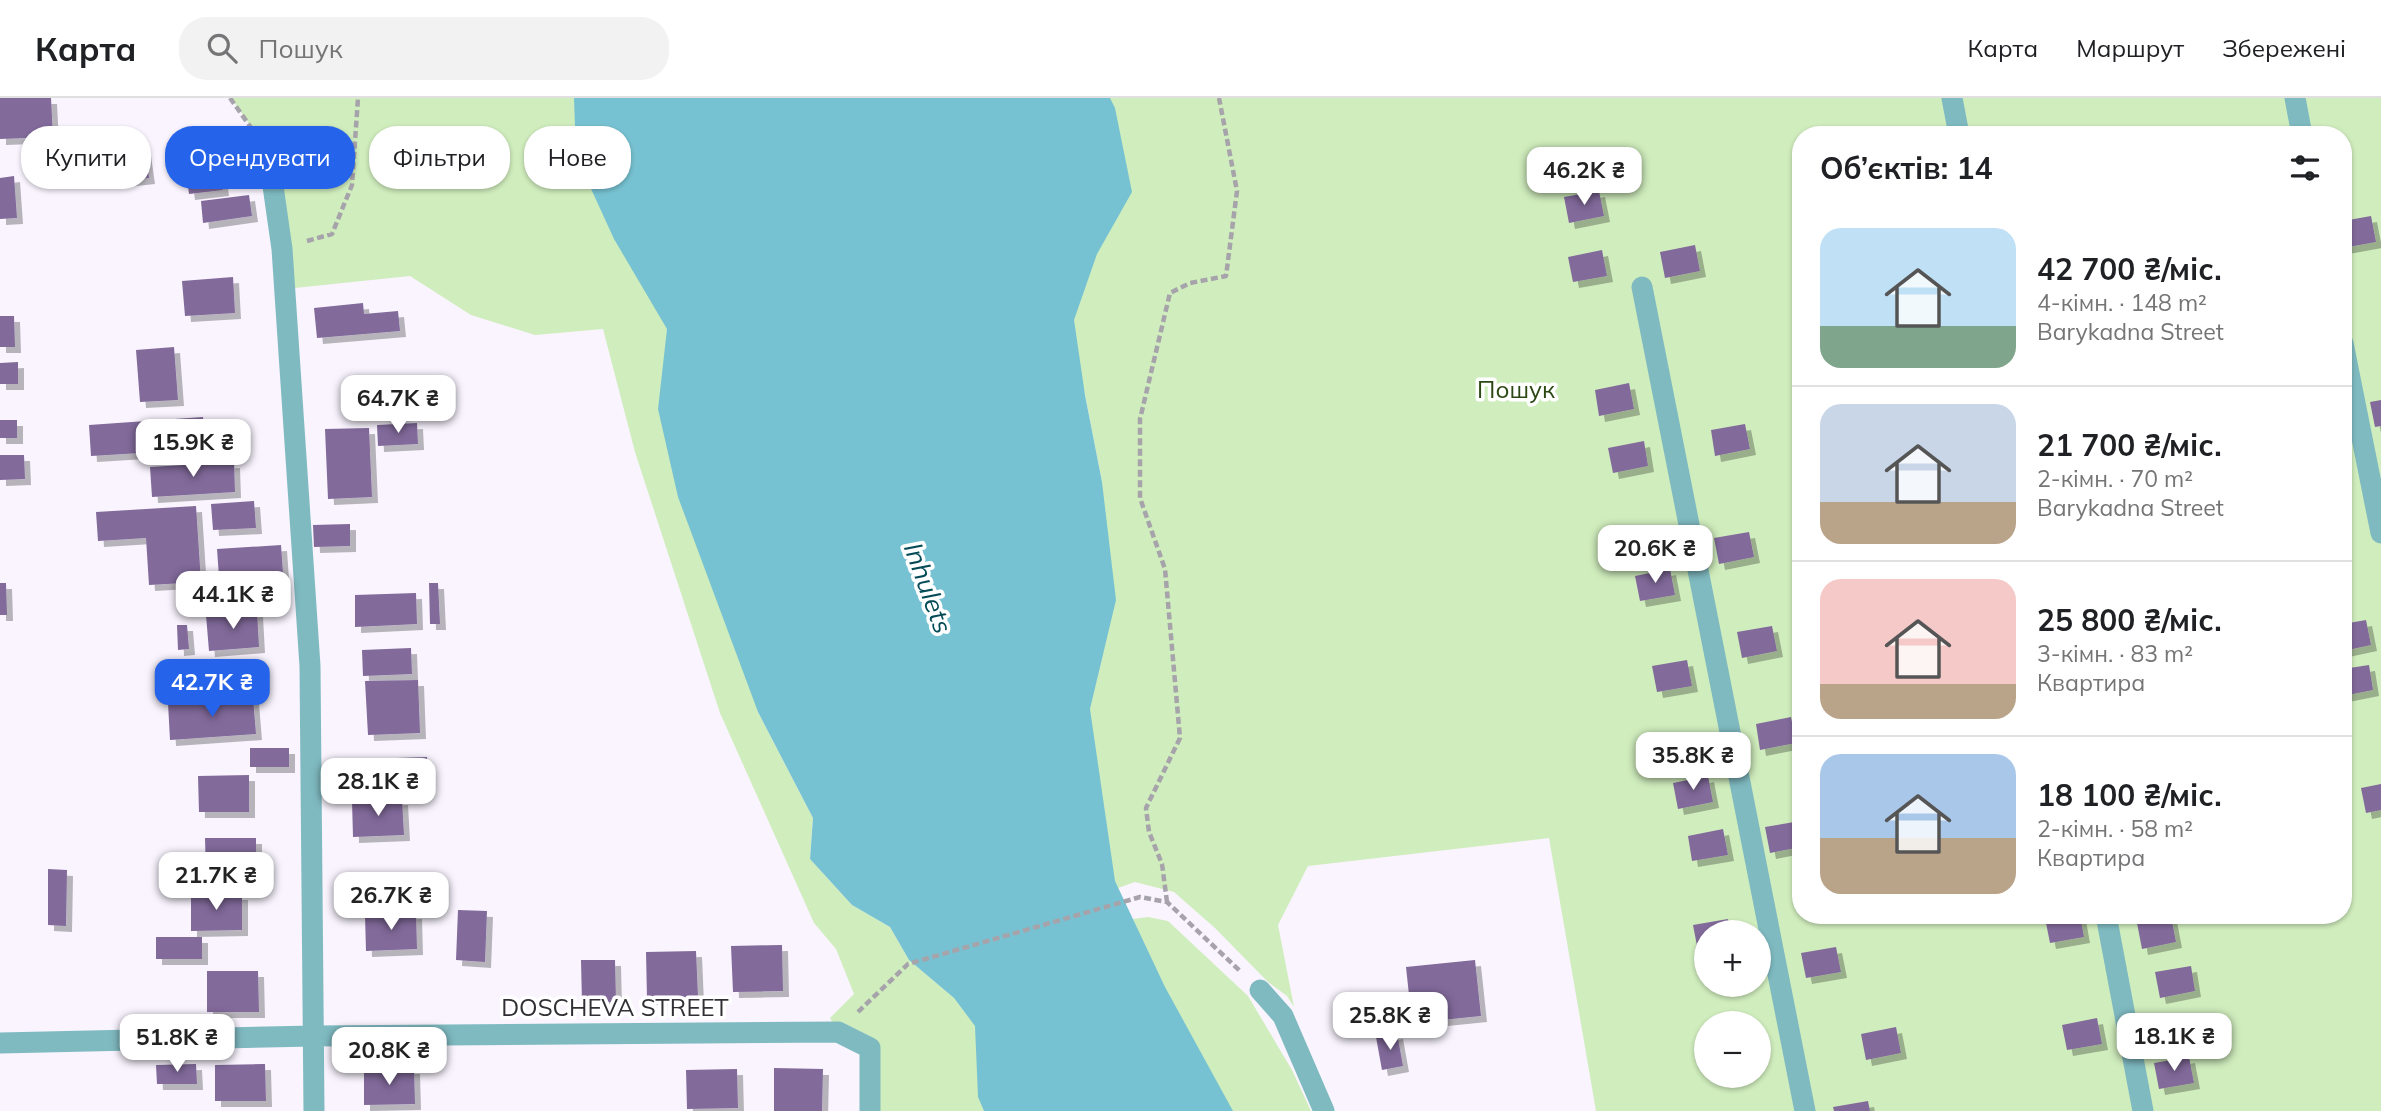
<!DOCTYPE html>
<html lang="uk">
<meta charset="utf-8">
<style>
:root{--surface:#fff;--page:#f2f2f2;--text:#202124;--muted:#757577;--line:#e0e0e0;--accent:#2563eb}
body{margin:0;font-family:Mulish,sans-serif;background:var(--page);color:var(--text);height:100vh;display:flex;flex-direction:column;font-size:26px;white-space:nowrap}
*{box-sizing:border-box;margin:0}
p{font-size:23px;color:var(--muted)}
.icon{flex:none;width:38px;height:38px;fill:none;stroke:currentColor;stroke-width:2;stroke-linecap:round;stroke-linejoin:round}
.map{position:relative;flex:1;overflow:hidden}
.details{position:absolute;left:1792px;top:28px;width:560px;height:798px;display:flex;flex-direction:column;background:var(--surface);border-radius:28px;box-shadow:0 2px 5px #0004}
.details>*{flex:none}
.hud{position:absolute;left:21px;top:28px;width:665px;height:63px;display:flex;gap:14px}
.fabs{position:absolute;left:1694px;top:822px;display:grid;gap:14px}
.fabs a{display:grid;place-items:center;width:77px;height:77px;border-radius:50%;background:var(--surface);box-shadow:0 2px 5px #0004;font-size:35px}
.price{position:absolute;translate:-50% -60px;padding:0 16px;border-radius:14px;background:#fff;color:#222;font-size:23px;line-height:46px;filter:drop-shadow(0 2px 4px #0008)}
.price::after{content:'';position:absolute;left:50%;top:42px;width:21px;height:16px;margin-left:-10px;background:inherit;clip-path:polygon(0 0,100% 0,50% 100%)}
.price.on{background:var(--accent);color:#fff}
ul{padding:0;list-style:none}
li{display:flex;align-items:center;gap:21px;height:175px;padding:0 28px}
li+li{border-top:2px solid var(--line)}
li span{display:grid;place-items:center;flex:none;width:196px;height:140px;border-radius:21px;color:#555}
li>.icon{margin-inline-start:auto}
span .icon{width:84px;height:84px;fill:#fffc;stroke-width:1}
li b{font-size:30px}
h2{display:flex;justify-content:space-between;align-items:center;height:84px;padding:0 28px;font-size:30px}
.tag{padding:0 24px;border-radius:28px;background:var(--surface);box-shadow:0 2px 5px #0004;font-size:24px;line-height:63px}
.tag.on{background:var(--accent);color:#fff}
header{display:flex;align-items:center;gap:42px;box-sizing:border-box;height:98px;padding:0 35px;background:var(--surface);border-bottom:2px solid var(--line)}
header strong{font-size:33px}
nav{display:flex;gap:38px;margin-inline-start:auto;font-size:24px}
.search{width:490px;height:63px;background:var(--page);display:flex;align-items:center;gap:18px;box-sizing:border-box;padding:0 24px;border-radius:28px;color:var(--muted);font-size:26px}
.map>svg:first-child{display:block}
.green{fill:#d0edbd;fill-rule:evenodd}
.water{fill:#77c2d2}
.building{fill:#826a9b;filter:url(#shadow)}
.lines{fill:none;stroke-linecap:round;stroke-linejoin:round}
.path{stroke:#a6a3ab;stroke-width:4.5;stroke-dasharray:7 3.5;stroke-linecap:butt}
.minor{stroke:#7fbac1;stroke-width:21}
.labels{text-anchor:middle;stroke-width:7;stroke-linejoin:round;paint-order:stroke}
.park-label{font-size:24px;fill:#2c4813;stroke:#fff}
.street-label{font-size:24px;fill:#312f34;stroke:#fff}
.water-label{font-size:26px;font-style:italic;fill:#054b57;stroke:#fff}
</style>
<header>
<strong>Карта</strong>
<div class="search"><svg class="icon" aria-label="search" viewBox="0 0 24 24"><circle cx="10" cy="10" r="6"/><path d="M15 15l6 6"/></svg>Пошук</div>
<nav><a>Карта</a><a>Маршрут</a><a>Збережені</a></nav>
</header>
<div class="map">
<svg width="2381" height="1013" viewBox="0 0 2381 1013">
<defs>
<filter id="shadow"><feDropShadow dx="6" dy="6" stdDeviation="0" flood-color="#0004"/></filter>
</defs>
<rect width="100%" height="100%" fill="#f9f4fe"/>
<path class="green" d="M231 0H617L758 614 813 720 810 761 852 807 890 829 909 862 954 900 991 948 979 999 984 1013H870V950L838 934 830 920 854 896 836 851 814 825 720 615 635 354 603 231 535 237 471 217 410 178 285 191 268 53Z
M1094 0H2381V1013H1596L1549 740 1308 768 1278 827 1294 909 1287 898 1268 884 1215 830 1174 794 1135 784 1118 790 1069 706 1102 384 1084 291 1057 197ZM1801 37H2343V817H1801ZM1706 835H1759V887H1706ZM1706 926H1759V978H1706Z
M1148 819 1168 823 1248 898 1292 972 1311 1013H1188L1133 821Z"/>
<path class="water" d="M574 0H1110L1115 10 1132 94 1097 156 1074 222 1085 297 1102 384 1116 502 1090 611 1115 783 1165 889 1233 1013H984L978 999 975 928 954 900 909 862 890 829 852 807 810 761 813 720 758 614 678 399 658 311 667 231 614 141 576 58Z"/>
<path class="building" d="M0 0H51L53 39 0 41Z
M144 45 149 80 121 83 116 49Z
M217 46 223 92 189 96 183 50Z
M14 78 17 120 0 121V80Z
M1599 93 1604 118 1569 125 1564 99Z
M249 97 252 118 203 125 201 103Z
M2371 118 2376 144 2343 150V123Z
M1695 147 1700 173 1665 180 1660 154Z
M1602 152 1607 178 1573 184 1568 159Z
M233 179 235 215 185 218 182 183Z
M363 205 364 216 398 213 400 233 317 240 314 210Z
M0 218H14L15 249H0Z
M174 249 178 302 140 304 136 252Z
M18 264V286H0V265Z
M1629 285 1634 311 1599 318 1595 292Z
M2381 302V328L2375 329 2370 304Z
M203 319 205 351 91 358 89 327Z
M0 322H17V340H0Z
M417 325 418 346 378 348 377 327Z
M1745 326 1750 351 1715 358 1711 332Z
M369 330 372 399 328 401 325 331Z
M1644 343 1648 368 1613 375 1608 350Z
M0 357H24L25 381 0 382Z
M234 364 235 394 152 399 150 369Z
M254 403 256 430 213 432 211 406Z
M196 408 201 484 149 487 146 440 98 443 96 414Z
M350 426V448L314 449 313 427Z
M1749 434 1754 459 1719 466 1714 440Z
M281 447 283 475 219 479 217 451Z
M1670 471 1675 497 1640 503 1635 478Z
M0 485H6L7 517H0Z
M429 485H438L440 526H430Z
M416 495 417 526 355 529V497Z
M257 513 259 549 209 553 206 517Z
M2366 522 2371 547 2343 553V526Z
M177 527H187L189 551 178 552Z
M1772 528 1777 553 1742 560 1737 534Z
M411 550 412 576 363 578 362 552Z
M1687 562 1692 588 1657 594 1652 568Z
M2369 567 2373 592 2343 598V571Z
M418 582 420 635 368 637 365 583Z
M253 600 256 636 170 642 168 605Z
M1791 619 1796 645 1760 652 1756 626Z
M250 650H289V669H250Z
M427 659 428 688 367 690 366 661Z
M249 677V714H199L198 678Z
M1708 678 1713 704 1678 711 1673 685Z
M2381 686V712L2366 715 2361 690Z
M402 701 404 737 353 739 352 703Z
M1800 723 1801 749 1770 755 1765 729Z
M1723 731 1728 757 1692 763 1688 738Z
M205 740H256V777H206Z
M48 771 67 772 66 828 48 827Z
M191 796H242V832L191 833Z
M458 812 487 813 485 864 456 862Z
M416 815 417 851 366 853 365 817Z
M2057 817H2080L2084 839 2050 845 2045 820Z
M2171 818 2176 844 2142 851 2137 825Z
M1728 821 1731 835H1706V852L1698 853 1693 827Z
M156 839H202V861H156Z
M782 847 783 893 733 894 731 848Z
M1836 849 1841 874 1806 880 1801 855Z
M696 853 698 899 647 901 646 854Z
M581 862H615L616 904 582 905Z
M1475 862 1481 918 1412 925 1406 869Z
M2191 868 2195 893 2160 900 2155 874Z
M207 873H258L259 914H207Z
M2097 920 2102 946 2067 952 2062 927Z
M1896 929 1901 955 1866 962 1861 936Z
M1397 935 1403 968 1382 972 1376 939Z
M2189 959 2194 985 2159 991 2154 965Z
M196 966 197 986H157L156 967Z
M265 966 266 1003H215V967Z
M414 970 415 1006 364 1007V971Z
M774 970 823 971 822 1013H774Z
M737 971 738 1010 687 1011 686 972Z
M1868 1003 1870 1013H1834L1833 1009Z"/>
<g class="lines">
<path class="path" d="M230 0 252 31
M307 143 332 136 352 87 358 0
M1167 804 1162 766 1149 734 1146 710 1180 640 1165 471 1140 400V321L1170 195 1190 185 1226 178 1237 93 1219 0
M858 914 908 866 1140 799 1167 804 1240 873"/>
<path class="minor" d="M1952 0 1959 37
M2295 0 2302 37
M268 53 282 151 310 568 314 1013
M1642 189 1805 1013
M2343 245 2381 435
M2106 817 2143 1013
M1260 892 1283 918 1324 1013
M0 945 314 938 838 934 870 950V1013"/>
</g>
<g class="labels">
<g class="park-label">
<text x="1516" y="300">Пошук</text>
</g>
<g class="street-label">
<text x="615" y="918">DOSCHEVA STREET</text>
</g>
<g class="water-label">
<text transform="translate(928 490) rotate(70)" y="9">Inhulets</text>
</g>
</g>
</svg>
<div class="fabs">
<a>+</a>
<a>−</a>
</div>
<b class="price" style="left:1584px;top:109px">46.2K ₴</b>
<b class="price" style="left:398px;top:337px">64.7K ₴</b>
<b class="price" style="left:193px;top:381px">15.9K ₴</b>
<b class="price" style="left:1655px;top:487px">20.6K ₴</b>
<b class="price" style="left:233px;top:533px">44.1K ₴</b>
<b class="price on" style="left:212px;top:621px">42.7K ₴</b>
<b class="price" style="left:1693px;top:694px">35.8K ₴</b>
<b class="price" style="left:378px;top:720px">28.1K ₴</b>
<b class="price" style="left:216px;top:814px">21.7K ₴</b>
<b class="price" style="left:391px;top:834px">26.7K ₴</b>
<b class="price" style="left:1390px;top:954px">25.8K ₴</b>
<b class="price" style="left:2174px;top:975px">18.1K ₴</b>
<b class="price" style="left:177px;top:976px">51.8K ₴</b>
<b class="price" style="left:389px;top:989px">20.8K ₴</b>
<div class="hud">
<a class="tag">Купити</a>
<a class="tag on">Орендувати</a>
<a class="tag">Фільтри</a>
<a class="tag">Нове</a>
</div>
<section class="details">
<h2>Об’єктів: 14<svg class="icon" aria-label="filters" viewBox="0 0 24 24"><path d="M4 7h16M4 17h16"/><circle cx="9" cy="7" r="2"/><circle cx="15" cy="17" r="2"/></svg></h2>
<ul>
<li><span style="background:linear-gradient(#bfe0f5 70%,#7fa58c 0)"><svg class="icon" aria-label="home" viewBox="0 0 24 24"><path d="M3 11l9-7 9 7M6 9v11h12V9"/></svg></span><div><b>42 700 ₴/міс.</b><p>4-кімн. · 148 m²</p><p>Barykadna Street</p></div></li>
<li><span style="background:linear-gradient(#c9d6e8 70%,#b9a48a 0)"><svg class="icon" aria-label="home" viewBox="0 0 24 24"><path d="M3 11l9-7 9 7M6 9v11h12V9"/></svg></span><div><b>21 700 ₴/міс.</b><p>2-кімн. · 70 m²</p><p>Barykadna Street</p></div></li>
<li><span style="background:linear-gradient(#f6c9c9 75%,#b9a48a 0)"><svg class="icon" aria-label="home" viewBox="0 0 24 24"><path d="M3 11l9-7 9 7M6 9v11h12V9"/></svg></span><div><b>25 800 ₴/міс.</b><p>3-кімн. · 83 m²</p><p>Квартира</p></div></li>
<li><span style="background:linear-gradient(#a9c7e8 60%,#b9a48a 0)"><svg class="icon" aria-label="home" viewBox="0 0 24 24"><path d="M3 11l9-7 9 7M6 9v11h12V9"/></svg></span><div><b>18 100 ₴/міс.</b><p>2-кімн. · 58 m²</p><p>Квартира</p></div></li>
</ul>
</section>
</div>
